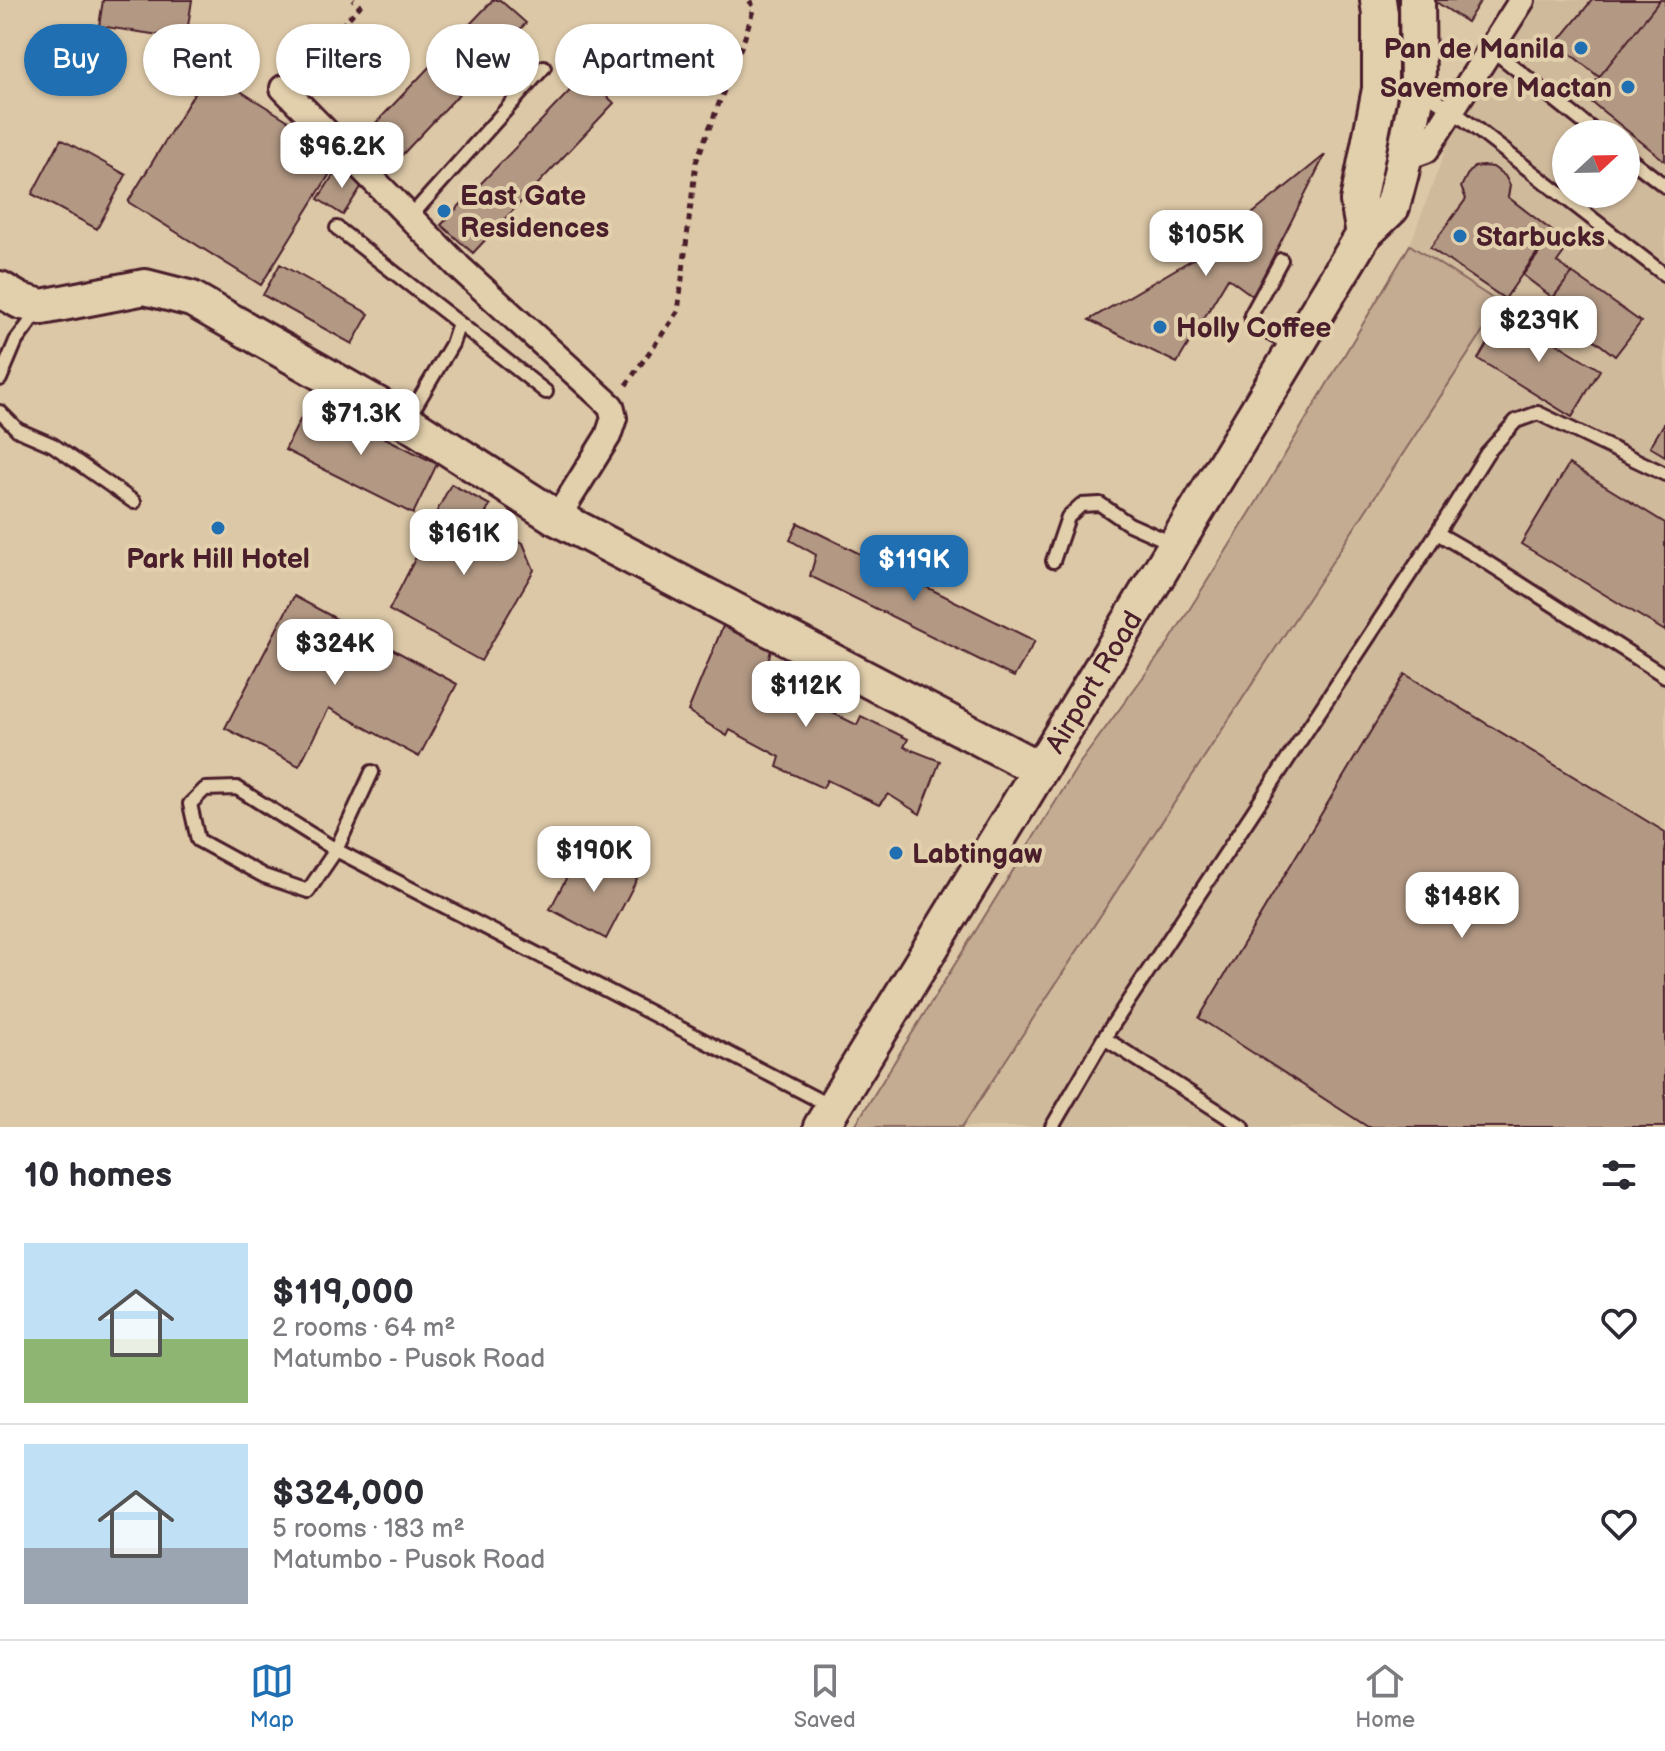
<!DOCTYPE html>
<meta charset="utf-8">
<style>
:root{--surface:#fff;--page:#f2f2f3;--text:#2b2b33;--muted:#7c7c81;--line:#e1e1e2;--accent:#1f6fb2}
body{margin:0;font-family:"Balsamiq Sans",sans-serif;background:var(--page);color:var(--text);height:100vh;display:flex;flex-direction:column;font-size:30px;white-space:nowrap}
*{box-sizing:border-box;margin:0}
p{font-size:26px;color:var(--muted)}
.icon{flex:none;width:44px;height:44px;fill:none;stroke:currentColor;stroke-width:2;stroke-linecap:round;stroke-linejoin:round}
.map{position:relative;height:1127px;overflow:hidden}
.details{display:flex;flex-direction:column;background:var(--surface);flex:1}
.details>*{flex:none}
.hud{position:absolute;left:24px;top:24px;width:800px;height:72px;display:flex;gap:16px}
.needle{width:52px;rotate:68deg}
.tools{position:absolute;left:1552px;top:120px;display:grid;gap:16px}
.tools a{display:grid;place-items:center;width:88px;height:88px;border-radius:50%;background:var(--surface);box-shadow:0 2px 6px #0004;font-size:40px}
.price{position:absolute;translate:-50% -68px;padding:0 18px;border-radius:16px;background:#fff;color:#222;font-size:26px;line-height:52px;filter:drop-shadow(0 2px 4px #0008)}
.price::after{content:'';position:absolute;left:50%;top:48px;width:24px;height:18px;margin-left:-12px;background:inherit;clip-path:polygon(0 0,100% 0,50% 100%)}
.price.active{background:var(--accent);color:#fff}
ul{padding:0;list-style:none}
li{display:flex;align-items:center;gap:24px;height:200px;padding:0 24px}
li+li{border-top:2px solid var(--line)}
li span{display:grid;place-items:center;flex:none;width:224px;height:160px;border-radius:0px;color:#555}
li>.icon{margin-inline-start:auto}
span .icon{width:96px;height:96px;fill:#fffc;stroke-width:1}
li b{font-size:34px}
h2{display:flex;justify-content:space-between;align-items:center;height:96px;padding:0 24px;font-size:34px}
.pill{padding:0 28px;border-radius:36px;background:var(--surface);box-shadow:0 2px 6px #0004;font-size:28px;line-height:72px}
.pill.active{background:var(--accent);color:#fff}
.dock{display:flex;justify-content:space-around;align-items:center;height:112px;border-top:2px solid var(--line);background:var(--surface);font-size:22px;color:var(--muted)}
.dock a{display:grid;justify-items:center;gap:4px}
.dock .active{color:var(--accent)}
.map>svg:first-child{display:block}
.built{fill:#d0ba9c;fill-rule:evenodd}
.green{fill:#c4ac92;stroke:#87665e;stroke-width:2}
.building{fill:#b39984;stroke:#4a1f2b;stroke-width:2}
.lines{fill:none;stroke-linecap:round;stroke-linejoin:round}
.lane-casing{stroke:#4a1f2b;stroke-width:18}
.street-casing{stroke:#4a1f2b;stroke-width:30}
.secondary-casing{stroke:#4a1f2b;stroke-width:40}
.path{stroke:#4a1f2b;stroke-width:5;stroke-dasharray:6 6;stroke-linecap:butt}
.lane{stroke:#e2cfac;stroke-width:12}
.street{stroke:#e2cfac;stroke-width:24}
.secondary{stroke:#e2cfac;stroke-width:34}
.poi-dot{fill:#1f6fb2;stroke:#e2cfac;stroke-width:3}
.labels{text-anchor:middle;stroke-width:8;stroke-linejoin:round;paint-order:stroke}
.poi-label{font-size:28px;font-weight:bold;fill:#4a1f2b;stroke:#e2cfac;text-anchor:start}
.street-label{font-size:28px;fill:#4a1f2b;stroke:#e2cfac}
</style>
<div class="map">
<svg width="1665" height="1127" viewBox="0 0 1665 1127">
<rect width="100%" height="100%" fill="#dcc8a7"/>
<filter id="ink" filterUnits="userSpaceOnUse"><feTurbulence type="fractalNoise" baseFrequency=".0125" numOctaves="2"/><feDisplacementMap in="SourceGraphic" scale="16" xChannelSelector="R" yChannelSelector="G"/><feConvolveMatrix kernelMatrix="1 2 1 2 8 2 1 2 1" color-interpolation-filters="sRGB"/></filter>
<g filter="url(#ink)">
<path class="built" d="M1534 0H1665V1127H962L1501 304 1410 245 1451 135ZM1566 134H1626V194H1566Z"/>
<path class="green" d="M1410 245 1501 304 962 1127H854L1079 764 1169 642 1253 508Z"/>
<path class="building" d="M103 0H192L186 39 99 26Z
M493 0H500L526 23 384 174 353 147Z
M1433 0H1481L1467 22Z
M1592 0H1660L1599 77 1557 43Z
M1660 0H1665V161L1584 96Z
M208 71 342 154 261 285 128 202Z
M585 75 614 103 473 253 441 225Z
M61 139 126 175 97 229 32 194Z
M1325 155 1253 296 1228 278 1177 363 1089 320 1205 252Z
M340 165 365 181 343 215 318 199Z
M1483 166 1493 167 1505 176 1510 185 1508 197 1552 231 1505 299 1430 248 1466 199 1461 187 1467 175 1474 167Z
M1551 237 1567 248 1557 262 1572 273 1553 298 1523 275Z
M280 264 369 314 352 344 263 295Z
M1572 273 1641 322 1615 356 1548 304Z
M1506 312 1600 370 1572 417 1478 359Z
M310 400 437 464 413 514 285 450Z
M1665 422V456L1650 447Z
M1569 464 1665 523V631L1521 544Z
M451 484 490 505 482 520 523 543 534 570 481 661 389 610 438 514 436 513Z
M798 523 1035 641 1014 677 810 576 816 555 790 540Z
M294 596 457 684 419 757 329 708 299 766 225 728Z
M723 626 771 650 765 673 813 696 812 703 857 725 861 716 908 739 904 747 940 761 920 814 888 794 879 805 827 780 823 788 777 767 780 757 730 730 727 736 688 711Z
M1405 674 1665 832V1127H1368L1199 1018Z
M581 850 637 879 606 939 550 909Z"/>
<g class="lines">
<defs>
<path id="lane" d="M1490 48 1598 134
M1422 91 1452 110 1665 275
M1626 156 1665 186
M410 217 544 67
M337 228 459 323 452 344 407 420
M1281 260 1251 315 1253 324 1292 346
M459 323 546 392
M0 379 16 341 40 309
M0 412 18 430 53 445 134 502
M1437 533 1477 556 1665 676
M1053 561 1068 517 1081 505 1100 504 1129 524 1174 544
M372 772 336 850 308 891 264 876 198 840 190 804 205 789 237 788 336 850 830 1106
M1104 1038 1243 1127
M1052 1127 1104 1038 1437 533 1487 453 1516 421 1538 413 1665 474"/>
<path id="street" d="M283 88 459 267 611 406 614 418 608 436 557 518
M1404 158 1426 150 1522 0"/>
<g id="secondary">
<path d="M1364 234 1358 201 1380 89V14L1378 0"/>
<path d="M0 289 20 301 42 307 145 287 192 299 406 421 557 518 1039 769"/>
<path id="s1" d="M821 1127 1022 799 1364 234 1392 207 1401 173 1418 89 1417 0"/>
</g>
</defs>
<use href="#lane" class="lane-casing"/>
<use href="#street" class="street-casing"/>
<use href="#secondary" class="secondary-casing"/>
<path class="path" d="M300 70 360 6 353 0
M626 385 678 312 696 162 745 37 754 7 749 0"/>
<use href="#lane" class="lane"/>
<use href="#street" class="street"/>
<use href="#secondary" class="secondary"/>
</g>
</g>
<g class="poi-dot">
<circle cx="1581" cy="48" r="8"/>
<circle cx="1628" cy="87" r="8"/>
<circle cx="444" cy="211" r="8"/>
<circle cx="1460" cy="236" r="8"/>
<circle cx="1160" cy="327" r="8"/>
<circle cx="218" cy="528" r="8"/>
<circle cx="896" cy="853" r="8"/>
</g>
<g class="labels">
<g class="poi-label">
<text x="1565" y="58" text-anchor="end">Pan de Manila</text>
<text x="1612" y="97" text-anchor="end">Savemore Mactan</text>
<text x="460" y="205">East Gate<tspan x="460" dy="32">Residences</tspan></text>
<text x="1476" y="246">Starbucks</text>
<text x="1176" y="337">Holly Coffee</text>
<text x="218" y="568" text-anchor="middle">Park Hill Hotel</text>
<text x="912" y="863">Labtingaw</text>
</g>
<g class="street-label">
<text dy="10" stroke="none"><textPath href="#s1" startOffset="522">Airport Road</textPath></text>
</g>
</g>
</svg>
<div class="tools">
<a><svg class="needle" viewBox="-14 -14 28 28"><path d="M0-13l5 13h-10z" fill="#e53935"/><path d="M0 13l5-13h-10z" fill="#7c7c81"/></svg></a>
</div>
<b class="price" style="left:342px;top:190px">$96.2K</b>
<b class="price" style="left:1206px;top:278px">$105K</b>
<b class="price" style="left:1539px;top:364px">$239K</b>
<b class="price" style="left:361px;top:457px">$71.3K</b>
<b class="price" style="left:464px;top:577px">$161K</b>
<b class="price active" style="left:914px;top:603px">$119K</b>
<b class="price" style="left:335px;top:687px">$324K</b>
<b class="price" style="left:806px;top:729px">$112K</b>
<b class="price" style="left:594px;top:894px">$190K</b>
<b class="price" style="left:1462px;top:940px">$148K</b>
<div class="hud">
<a class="pill active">Buy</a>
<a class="pill">Rent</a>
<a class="pill">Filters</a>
<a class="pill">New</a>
<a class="pill">Apartment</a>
</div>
</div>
<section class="details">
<h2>10 homes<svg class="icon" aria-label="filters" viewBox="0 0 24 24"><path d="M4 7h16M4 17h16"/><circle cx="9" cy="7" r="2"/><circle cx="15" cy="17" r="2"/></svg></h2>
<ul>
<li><span style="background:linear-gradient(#bfe0f5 60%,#8fb573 0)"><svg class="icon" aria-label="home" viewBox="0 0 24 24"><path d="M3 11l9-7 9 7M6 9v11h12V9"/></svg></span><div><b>$119,000</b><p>2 rooms · 64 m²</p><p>Matumbo - Pusok Road</p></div><svg class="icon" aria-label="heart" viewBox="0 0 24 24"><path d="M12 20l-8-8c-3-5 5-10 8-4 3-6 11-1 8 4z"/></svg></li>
<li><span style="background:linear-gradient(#bfe0f5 65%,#9aa5b1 0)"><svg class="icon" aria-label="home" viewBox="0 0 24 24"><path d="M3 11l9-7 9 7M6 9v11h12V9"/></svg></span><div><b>$324,000</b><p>5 rooms · 183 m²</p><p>Matumbo - Pusok Road</p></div><svg class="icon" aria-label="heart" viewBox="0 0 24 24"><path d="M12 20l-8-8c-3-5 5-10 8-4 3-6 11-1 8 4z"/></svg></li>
</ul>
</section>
<nav class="dock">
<a class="active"><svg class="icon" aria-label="map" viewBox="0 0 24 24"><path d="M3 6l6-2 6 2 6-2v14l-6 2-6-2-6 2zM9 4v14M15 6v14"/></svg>Map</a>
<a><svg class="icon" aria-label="saved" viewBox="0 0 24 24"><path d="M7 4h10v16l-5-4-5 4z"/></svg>Saved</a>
<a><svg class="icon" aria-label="home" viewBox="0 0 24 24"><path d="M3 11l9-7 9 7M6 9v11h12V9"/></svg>Home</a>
</nav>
